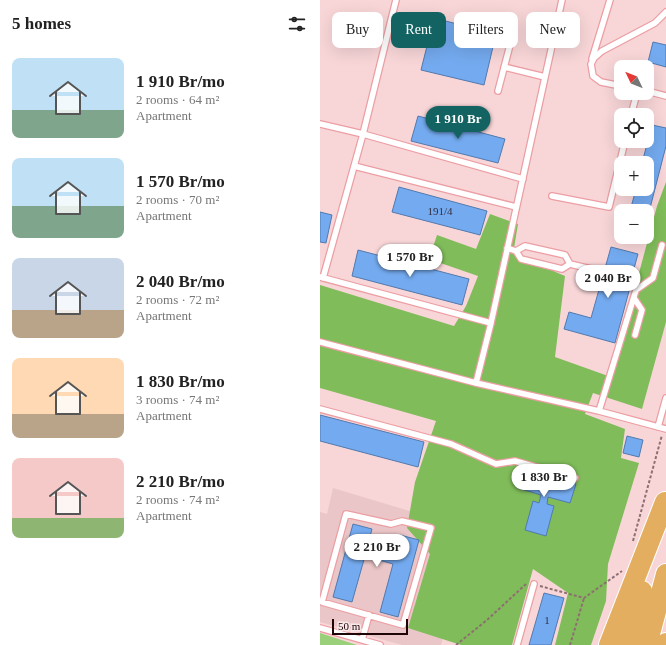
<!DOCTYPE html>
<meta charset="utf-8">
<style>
:root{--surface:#fff;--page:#f6f6f6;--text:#222;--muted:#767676;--accent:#136363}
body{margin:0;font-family:"Times New Roman",serif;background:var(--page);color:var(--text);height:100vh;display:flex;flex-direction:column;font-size:15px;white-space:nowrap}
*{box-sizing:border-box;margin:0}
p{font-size:13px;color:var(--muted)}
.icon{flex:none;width:22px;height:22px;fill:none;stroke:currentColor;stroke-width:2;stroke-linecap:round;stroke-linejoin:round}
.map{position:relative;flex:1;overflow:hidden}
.sheet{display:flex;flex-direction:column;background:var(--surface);width:320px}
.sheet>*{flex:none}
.hud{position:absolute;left:12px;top:12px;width:274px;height:36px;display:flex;gap:8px}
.needle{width:26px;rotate:313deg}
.buttons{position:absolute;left:294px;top:60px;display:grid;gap:8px}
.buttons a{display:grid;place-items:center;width:40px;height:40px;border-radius:8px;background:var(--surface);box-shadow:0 4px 16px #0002;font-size:20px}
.scale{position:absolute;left:12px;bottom:10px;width:76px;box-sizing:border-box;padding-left:4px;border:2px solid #1d0407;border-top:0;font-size:11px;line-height:14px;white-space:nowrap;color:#1d0407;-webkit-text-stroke:3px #f9e8e9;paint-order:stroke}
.price{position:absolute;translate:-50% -34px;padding:0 9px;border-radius:14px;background:#fff;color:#222;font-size:13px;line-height:26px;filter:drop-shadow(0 1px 2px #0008)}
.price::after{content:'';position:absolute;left:50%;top:24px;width:12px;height:9px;margin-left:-6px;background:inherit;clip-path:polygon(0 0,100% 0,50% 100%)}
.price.current{background:var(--accent);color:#fff}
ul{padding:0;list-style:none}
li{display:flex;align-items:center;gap:12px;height:100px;padding:0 12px}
li span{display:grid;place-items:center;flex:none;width:112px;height:80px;border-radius:8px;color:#555}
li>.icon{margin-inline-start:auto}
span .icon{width:48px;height:48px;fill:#fffc;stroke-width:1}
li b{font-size:17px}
h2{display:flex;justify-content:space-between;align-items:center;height:48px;padding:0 12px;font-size:17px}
.chip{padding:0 14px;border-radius:8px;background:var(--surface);box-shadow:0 4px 16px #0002;font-size:14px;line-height:36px}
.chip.current{background:var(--accent);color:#fff}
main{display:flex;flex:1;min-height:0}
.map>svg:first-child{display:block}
.built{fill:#eac6c8}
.green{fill:#99d079}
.forest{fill:#80bc5a}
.building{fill:#74aaef;stroke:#517aaf}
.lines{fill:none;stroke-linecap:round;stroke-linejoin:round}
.lane-casing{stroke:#ec9ea3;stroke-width:8}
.highway-casing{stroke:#fff;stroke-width:22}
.path{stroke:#8d6f72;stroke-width:2;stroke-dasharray:3 2;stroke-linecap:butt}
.lane{stroke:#fff;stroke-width:5.5}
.highway{stroke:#e4ae61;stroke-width:20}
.labels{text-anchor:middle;stroke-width:4;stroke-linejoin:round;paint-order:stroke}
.number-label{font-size:11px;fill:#332e41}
</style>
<main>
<section class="sheet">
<h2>5 homes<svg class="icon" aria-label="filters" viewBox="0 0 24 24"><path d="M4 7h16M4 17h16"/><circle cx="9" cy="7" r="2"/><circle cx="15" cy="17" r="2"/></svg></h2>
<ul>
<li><span style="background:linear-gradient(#bfe0f5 65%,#7fa58c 0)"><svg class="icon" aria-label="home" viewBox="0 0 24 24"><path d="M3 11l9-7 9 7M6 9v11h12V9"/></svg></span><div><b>1 910 Br/mo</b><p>2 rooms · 64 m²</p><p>Apartment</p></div></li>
<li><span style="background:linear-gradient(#bfe0f5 60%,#7fa58c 0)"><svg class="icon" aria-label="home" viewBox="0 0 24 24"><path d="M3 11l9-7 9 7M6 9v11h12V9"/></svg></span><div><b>1 570 Br/mo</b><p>2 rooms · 70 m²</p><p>Apartment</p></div></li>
<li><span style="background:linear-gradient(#c9d6e8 65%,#b9a48a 0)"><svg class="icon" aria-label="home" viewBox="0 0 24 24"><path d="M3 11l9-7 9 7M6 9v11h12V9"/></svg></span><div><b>2 040 Br/mo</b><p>2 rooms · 72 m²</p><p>Apartment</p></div></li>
<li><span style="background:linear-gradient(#ffd9b3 70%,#b9a48a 0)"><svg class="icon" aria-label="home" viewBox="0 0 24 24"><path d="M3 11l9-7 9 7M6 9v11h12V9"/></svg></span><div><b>1 830 Br/mo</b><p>3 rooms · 74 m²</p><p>Apartment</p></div></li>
<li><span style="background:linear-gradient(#f6c9c9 75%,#8fb573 0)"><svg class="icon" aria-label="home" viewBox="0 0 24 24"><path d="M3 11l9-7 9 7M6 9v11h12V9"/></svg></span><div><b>2 210 Br/mo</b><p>2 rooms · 74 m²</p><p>Apartment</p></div></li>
</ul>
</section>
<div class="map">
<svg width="346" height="645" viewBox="0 0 346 645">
<rect width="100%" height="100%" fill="#f8d6d8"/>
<path class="built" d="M13 488 153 530 121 645H82L0 622V512L7 514Z"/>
<path class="green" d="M0 633 37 645H0Z"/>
<path class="forest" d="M346 182V322L322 409 273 393 265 414 305 429 301 458 319 463 288 564 286 601 271 645H235L248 593 213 569 192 645H141L88 628 110 554 87 528 95 482 116 421 0 388V285L134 326 146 306 158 276 109 259 117 235 156 249 170 214 198 224 193 254 245 276 235 357 291 377 337 206Z"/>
<path class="building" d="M114 18 176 34 164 85 101 70Z
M333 42 346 45V67L328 62Z
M98 116 185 139 178 163 91 141Z
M332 125 346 128V146L328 216H327V211H310L316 189H327V163H322Z
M79 187 167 211 160 235 72 212Z
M0 212 12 215 6 243 0 242Z
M291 247 318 254 313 272 319 273 317 282 312 280 295 343 244 329 249 312 271 318Z
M38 250 149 279 142 305 32 276Z
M0 415 104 442 98 467 0 441Z
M307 436 323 440 319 457 303 453Z
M203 469 256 484 250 503 228 497 227 504 234 506 226 536 205 530 213 501 219 503 221 495 198 488Z
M33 524 52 529 48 544 76 552 80 535 99 540 78 617 60 612 73 564 45 556 32 602 13 597Z
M224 593 244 598 231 645H209Z"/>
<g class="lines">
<defs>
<path id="lane" d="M272 59 290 0
M184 67 225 77
M301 86 281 82 273 76 271 64 274 58 282 51 335 23 346 12
M178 91 191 41
M327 91 346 96
M311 115 317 93
M0 124 43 134 76 0
M34 166 196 207
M232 196 289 207 305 141
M187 248 196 251 205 246 245 255 250 264 271 269
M196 251 201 259 242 269 250 264
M0 277 171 323
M3 278 43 134 203 179
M314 298 322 310 315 335
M0 342 156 383 279 411 346 429
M156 383 171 323 242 0
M0 409 131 444 176 464 195 461 255 478
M279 411 316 290 333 278 342 245
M338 427 346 398
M26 514 71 524 82 521 111 528 83 625 2 602Z
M0 628 60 645
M42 640 49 615
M197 645 214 584"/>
<path id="highway" d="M289 645 345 502
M307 645 322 591
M327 645 346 574
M346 645V643"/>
</defs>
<use href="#lane" class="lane-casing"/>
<use href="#highway" class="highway-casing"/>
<path class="path" d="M313 541 342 435
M220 586 264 598 302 571
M136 645 167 620 206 584
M250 645 264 598"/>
<use href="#lane" class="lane"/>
<use href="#highway" class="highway"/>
</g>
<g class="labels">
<g class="number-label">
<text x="120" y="215">191/4</text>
<text x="227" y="624">1</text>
</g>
</g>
</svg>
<div class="buttons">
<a><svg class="needle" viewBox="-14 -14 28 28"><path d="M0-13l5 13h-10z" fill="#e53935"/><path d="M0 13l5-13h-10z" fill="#767676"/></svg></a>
<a><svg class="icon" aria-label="locate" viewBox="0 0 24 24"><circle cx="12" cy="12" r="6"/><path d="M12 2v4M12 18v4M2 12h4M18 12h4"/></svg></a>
<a>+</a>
<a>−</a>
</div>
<div class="scale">50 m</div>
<b class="price current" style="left:138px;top:140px">1 910 Br</b>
<b class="price" style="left:90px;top:278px">1 570 Br</b>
<b class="price" style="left:288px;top:299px">2 040 Br</b>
<b class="price" style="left:224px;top:498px">1 830 Br</b>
<b class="price" style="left:57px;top:568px">2 210 Br</b>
<div class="hud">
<a class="chip">Buy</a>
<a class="chip current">Rent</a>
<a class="chip">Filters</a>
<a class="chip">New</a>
</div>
</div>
</main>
